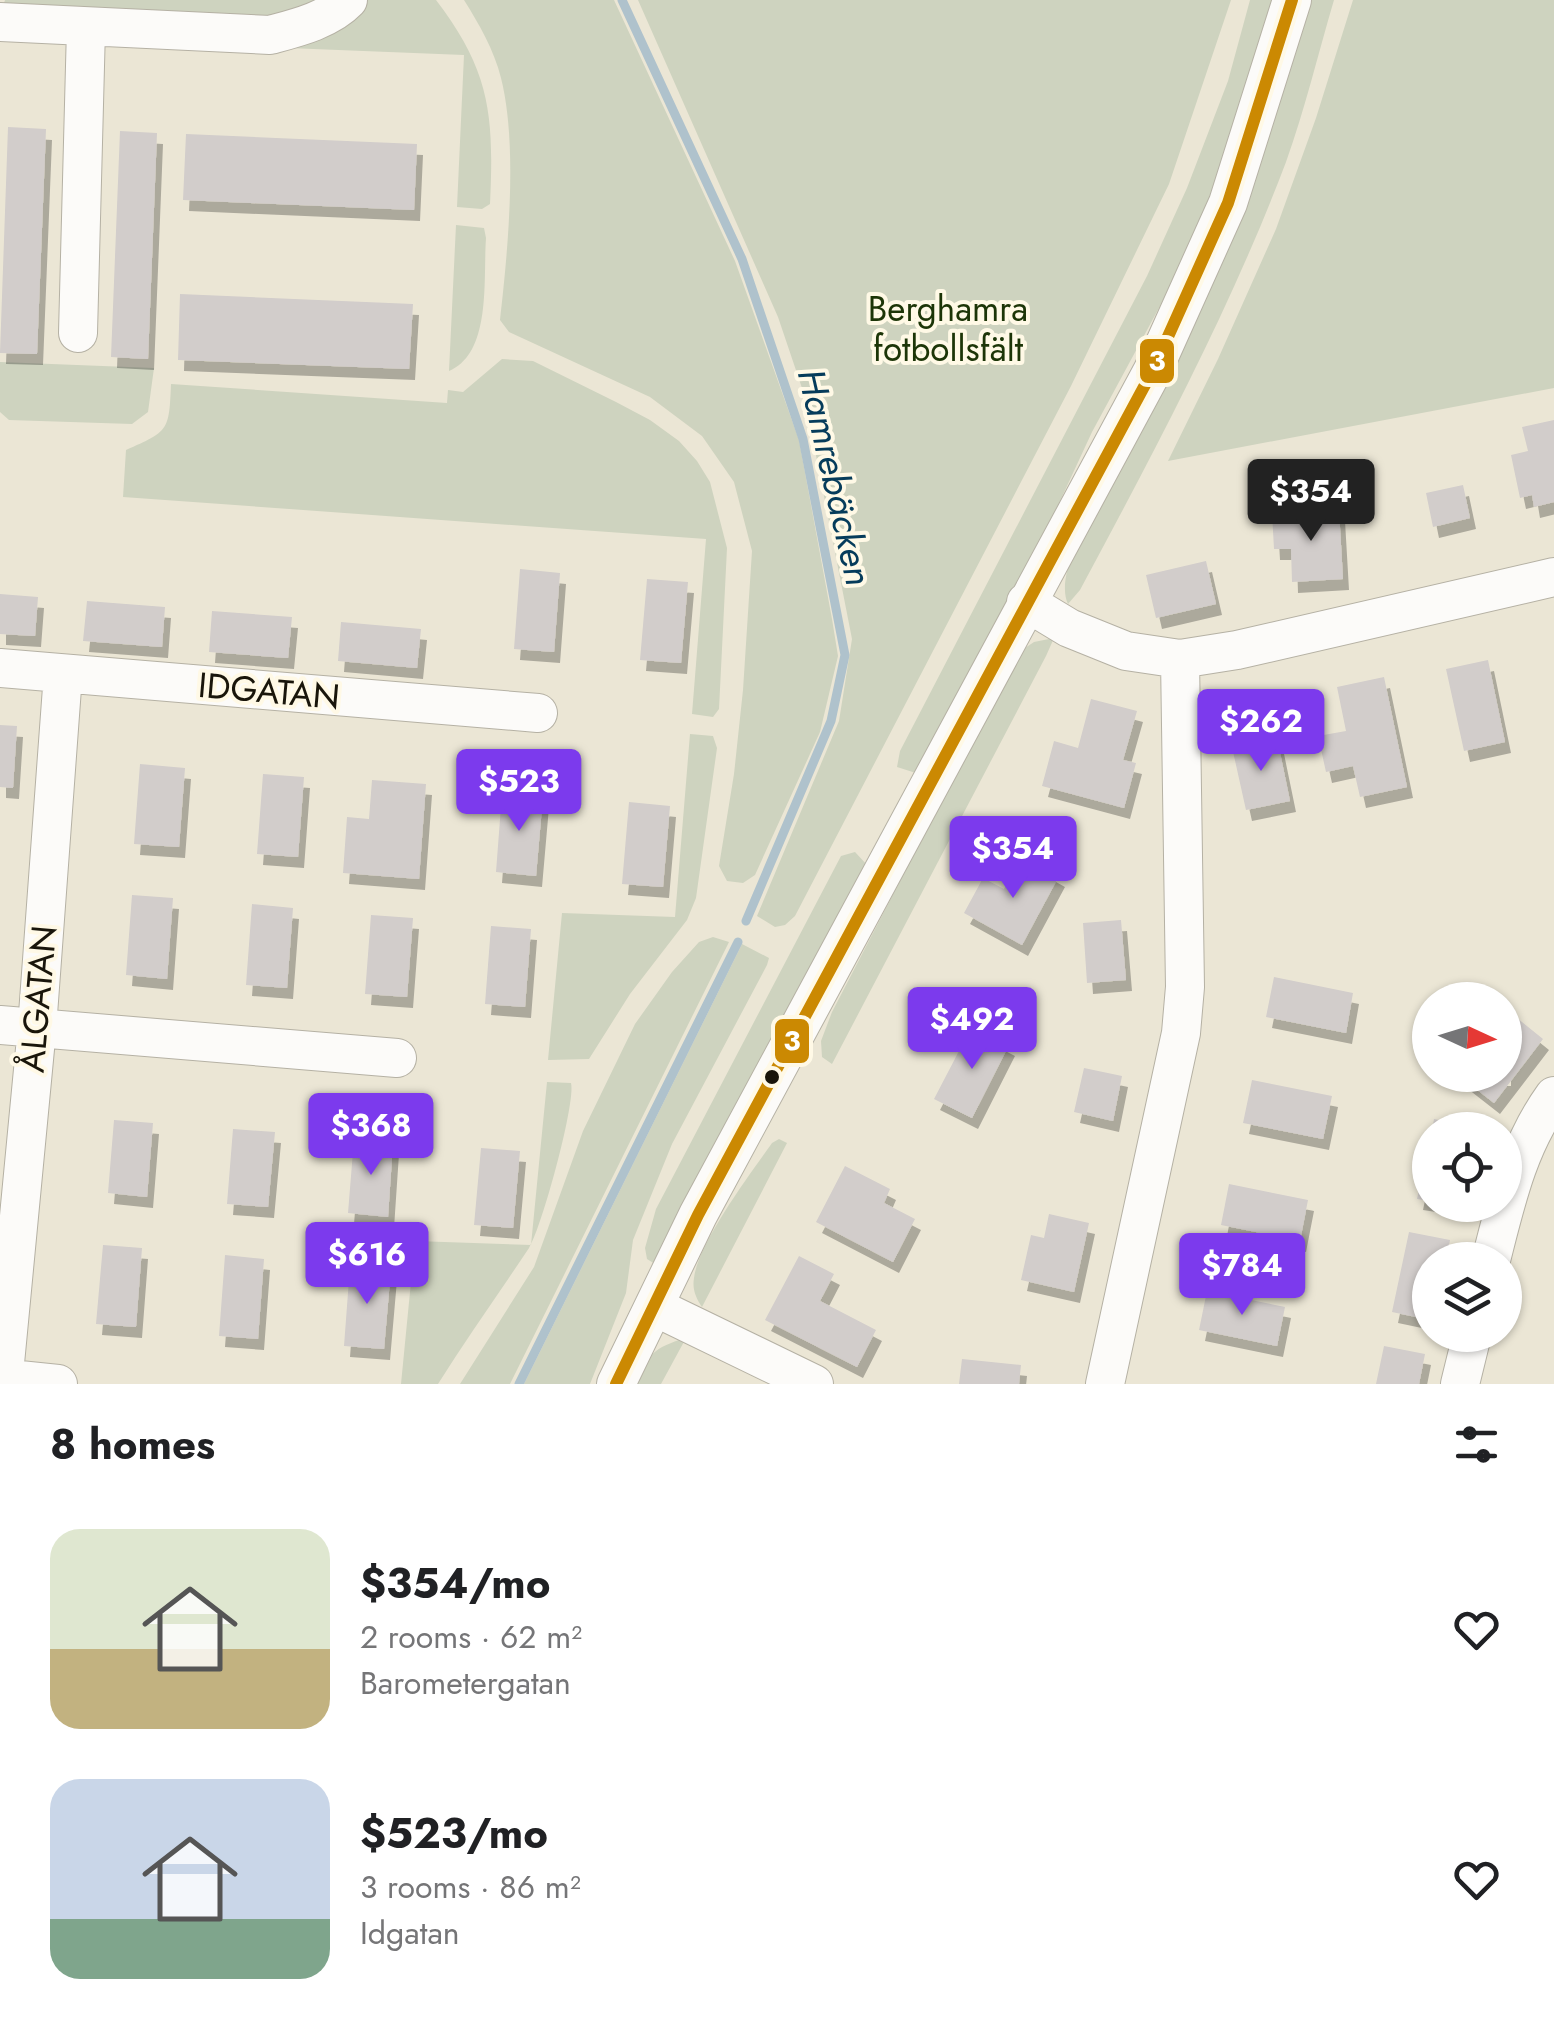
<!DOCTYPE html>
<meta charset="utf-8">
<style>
:root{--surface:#fff;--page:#f2f2f2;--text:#202124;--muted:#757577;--accent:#7c3aed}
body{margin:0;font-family:Jost,sans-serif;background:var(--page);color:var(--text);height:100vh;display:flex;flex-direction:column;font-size:38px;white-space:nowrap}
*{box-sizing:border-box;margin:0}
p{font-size:32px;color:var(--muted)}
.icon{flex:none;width:55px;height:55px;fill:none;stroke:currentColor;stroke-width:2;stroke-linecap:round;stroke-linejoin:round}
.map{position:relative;height:1384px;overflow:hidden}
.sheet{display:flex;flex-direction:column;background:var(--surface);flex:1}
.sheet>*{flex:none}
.needle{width:65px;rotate:94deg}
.buttons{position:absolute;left:1412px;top:982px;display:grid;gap:20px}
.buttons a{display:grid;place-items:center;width:110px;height:110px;border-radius:50%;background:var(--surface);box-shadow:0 2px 8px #0004;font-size:50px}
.price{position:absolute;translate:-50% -85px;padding:0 22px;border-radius:10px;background:var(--accent);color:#fff;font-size:32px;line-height:65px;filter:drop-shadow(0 2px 5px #0008)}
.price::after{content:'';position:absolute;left:50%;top:60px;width:30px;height:22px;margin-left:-15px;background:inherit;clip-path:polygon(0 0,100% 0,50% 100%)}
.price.current{background:#222;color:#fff}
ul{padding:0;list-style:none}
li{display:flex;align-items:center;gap:30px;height:250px;padding:0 50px}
li span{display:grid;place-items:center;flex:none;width:280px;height:200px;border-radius:30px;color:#555}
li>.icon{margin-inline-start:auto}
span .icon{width:120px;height:120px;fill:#fffc;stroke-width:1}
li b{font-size:42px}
h2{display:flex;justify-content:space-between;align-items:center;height:120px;padding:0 50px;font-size:42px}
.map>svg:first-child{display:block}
.green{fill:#ced3bf}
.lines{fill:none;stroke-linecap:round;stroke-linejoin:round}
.stream{stroke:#afc2cc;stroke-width:9}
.building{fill:#d2cdcb;filter:url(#shadow)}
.minor-casing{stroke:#b5b1a4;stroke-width:40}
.minor{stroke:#fcfbf9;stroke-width:38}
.bus-1-casing{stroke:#fff9e6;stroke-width:20}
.bus-1{stroke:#cb8902;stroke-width:12}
.bus-dot{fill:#19150a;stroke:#fff9e6;stroke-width:4}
.labels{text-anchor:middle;stroke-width:8;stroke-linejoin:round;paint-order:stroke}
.park-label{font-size:35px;fill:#1c3507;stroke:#fff9e6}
.street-label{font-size:35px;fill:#19150a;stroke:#fff9e6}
.water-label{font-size:38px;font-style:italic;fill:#063c5b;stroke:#fff9e6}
.line-badge{stroke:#fff9e6;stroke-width:4}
.badge-label{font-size:28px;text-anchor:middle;font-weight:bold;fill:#fff}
</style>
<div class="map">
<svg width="1554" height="1384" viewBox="0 0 1554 1384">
<defs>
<filter id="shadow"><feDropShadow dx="6" dy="11" stdDeviation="0" flood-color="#0004"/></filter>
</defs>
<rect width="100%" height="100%" fill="#ebe6d5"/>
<path class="green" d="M5 0H330L273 21 19 9 4 3Z
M362 0H436C491 72 494 116 490 204L482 209 457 207 464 55 288 48Z
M464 0H614L735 261 799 440 832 619 838 656 820 732 755 875 743 883 727 881 719 866 734 774 743 690 752 551 734 482 702 436 650 397 509 332 500 320C508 250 518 145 501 78 494 50 479 24 464 0Z
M638 0H1231L1169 184 1071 386 795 916 785 925 775 927 757 916 839 721 852 639 804 394 778 317Z
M1250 0H1272L1227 150 1187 256 1092 432 1042 540 919 774 897 767 900 751 1147 276 1187 188 1228 81Z
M1312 0H1334C1318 54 1305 109 1286 162 1230 310 1155 450 1080 590L1068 604C1050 566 1116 475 1136 439 1214 301 1266 151 1312 0Z
M1353 0H1554V388L1168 461 1218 359 1276 229 1316 118Z
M456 225 484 228 486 238C483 279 492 353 449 371Z
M502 359 533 361 616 402 650 420 679 441 697 461 710 482 727 548 719 709 713 717 692 714 706 539 123 497 126 450C169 431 169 431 171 384L447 403 448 390 463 392Z
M0 362 154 368 148 412 132 424 9 420 0 412Z
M1054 638 1046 656 832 1064 822 1057 821 1041 832 1012 1019 652 1034 642Z
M690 734 713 736 717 748 696 898 687 920 630 994 589 1059 548 1060 562 913 675 917Z
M855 852 868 866 655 1264 647 1259 645 1248 656 1209 841 856Z
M713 937 729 942 510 1384H460L534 1267 583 1131 635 1024 672 972 699 942Z
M742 944 769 958 767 965 672 1144 633 1240 626 1293 590 1384H524Z
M547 1082 571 1083C576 1103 541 1230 529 1248 499 1293 467 1338 438 1384H401L415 1241 531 1245Z
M779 1139 787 1143 702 1307C696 1298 692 1289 694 1278 698 1243 751 1173 772 1143Z
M686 1338 661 1384H633C650 1354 652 1348 686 1338Z"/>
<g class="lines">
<path class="stream" d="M622 0 742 259 803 439 845 655 831 721 746 921
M519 1384 738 942"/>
</g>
<path class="building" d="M8 127 46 129 37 354 0 353Z
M120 131 157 133 148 359 111 357Z
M186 134 417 144 414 210 183 200Z
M180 294 413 304 409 369 178 360Z
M1554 420V502L1534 507 1532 495 1520 498 1511 455 1528 451 1522 427Z
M1463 485 1470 518 1433 527 1426 493Z
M1339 510 1343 579 1292 582 1291 549H1274L1272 513Z
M1206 561 1216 604 1156 618 1146 575Z
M520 569 560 573 554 652 514 649Z
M647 579 688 582 681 663 640 660Z
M0 594 38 597 35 636 0 634Z
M87 601 165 607 162 647 83 641Z
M212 611 292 617 288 658 209 652Z
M341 622 421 629 417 668 338 661Z
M1488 660 1505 742 1464 751 1446 669Z
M1384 677 1407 787 1360 797 1353 766 1326 772 1318 736 1346 731 1337 687Z
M1091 699 1137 711 1123 760 1136 763 1124 808 1042 786 1054 741 1078 748Z
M0 725 17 726 13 788 0 787Z
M1277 738 1290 801 1246 810 1232 747Z
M140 764 185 768 179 847 134 844Z
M263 774 304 777 298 857 257 854Z
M372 780 426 784 419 879 343 873 347 817 369 819Z
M502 793 543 796 536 876 496 872Z
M629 802 670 806 663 887 622 884Z
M1023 856 1059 876 1022 945 964 913 983 878 1004 889Z
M132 895 173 898 167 979 126 975Z
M252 904 293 908 287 988 246 985Z
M371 915 413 918 407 997 365 994Z
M1121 920 1126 980 1087 983 1083 923Z
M491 926 531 929 525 1007 485 1004Z
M1274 977 1353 993 1346 1033 1266 1017Z
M1512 1014 1543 1039 1494 1103 1462 1078 1464 1075H1505V1023Z
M972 1026 1009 1045 972 1118 934 1099Z
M1084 1068 1122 1076 1113 1121 1074 1112Z
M1252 1080 1332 1096 1323 1139 1243 1123Z
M1434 1119 1479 1128V1130H1432Z
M114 1120 153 1123 147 1197 108 1193Z
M233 1129 275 1132 268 1207 227 1204Z
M354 1139 393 1143 388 1217 348 1213Z
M1428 1146H1430V1201L1417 1199Z
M481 1148 520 1151 513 1228 474 1225Z
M845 1166 890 1189 884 1203 915 1219 893 1262 816 1222Z
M1229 1184 1308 1200 1300 1241 1221 1225Z
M1049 1214 1089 1223 1074 1292 1021 1280 1031 1235 1044 1238Z
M1409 1232 1450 1240 1446 1260H1430V1320L1392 1312Z
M103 1245 142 1248 136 1327 96 1324Z
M225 1255 264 1259 258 1339 219 1336Z
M799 1256 834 1274 820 1301 876 1330 857 1367 765 1320Z
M350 1266 391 1269 384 1349 344 1346Z
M1207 1291 1285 1307 1277 1346 1199 1330Z
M1384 1346 1425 1354 1419 1384H1376Z
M962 1359 1021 1365 1019 1384H959Z"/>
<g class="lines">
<defs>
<path id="minor" d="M0 22 270 35C296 28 329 20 348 0
M78 333 86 28
M1026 602 1069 628 1126 651 1180 659 1237 650 1554 577
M0 668 538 713
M0 1025 397 1058
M1491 1260C1506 1201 1518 1146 1554 1096
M655 1307 814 1384
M0 1378 58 1384
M3 1384 37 1028 63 674
M616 1384 698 1215 1153 370 1228 203 1292 0
M1105 1384 1181 1033 1185 987 1180 659
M1460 1384 1472 1335"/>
</defs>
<use href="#minor" class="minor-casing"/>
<use href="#minor" class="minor"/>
<defs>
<path id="bus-1" d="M616 1384 698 1215 1153 370 1228 203 1292 0"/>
</defs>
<use href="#bus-1" class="bus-1-casing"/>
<use href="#bus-1" class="bus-1"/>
</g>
<circle class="bus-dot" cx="772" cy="1077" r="9"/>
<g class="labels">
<g class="park-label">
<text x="948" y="321">Berghamra<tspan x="948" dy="40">fotbollsfält</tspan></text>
</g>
<g class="street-label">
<text transform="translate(269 691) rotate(5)" y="12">IDGATAN</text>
<text transform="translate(38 999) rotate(-85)" y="12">ÅLGATAN</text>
</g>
<g class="water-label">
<text transform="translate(835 477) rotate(77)" y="13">Hamrebäcken</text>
</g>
</g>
<g class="line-badge">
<rect x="1138" y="337" width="38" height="48" rx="10" fill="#cb8902"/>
<rect x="773" y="1017" width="38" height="48" rx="10" fill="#cb8902"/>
</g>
<g class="badge-label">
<text x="1157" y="370">3</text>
<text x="792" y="1050">3</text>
</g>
</svg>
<div class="buttons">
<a><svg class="needle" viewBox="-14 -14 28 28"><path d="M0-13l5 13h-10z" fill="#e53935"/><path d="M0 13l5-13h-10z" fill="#757577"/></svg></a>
<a><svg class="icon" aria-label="locate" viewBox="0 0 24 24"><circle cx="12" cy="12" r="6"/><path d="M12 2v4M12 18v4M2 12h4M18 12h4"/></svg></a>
<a><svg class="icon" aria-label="layers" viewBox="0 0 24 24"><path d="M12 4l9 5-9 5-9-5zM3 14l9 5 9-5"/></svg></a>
</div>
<b class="price current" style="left:1311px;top:544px">$354</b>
<b class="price" style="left:1261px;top:774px">$262</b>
<b class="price" style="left:519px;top:834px">$523</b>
<b class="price" style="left:1013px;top:901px">$354</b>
<b class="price" style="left:972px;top:1072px">$492</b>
<b class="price" style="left:371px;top:1178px">$368</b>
<b class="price" style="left:367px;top:1307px">$616</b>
<b class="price" style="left:1242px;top:1318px">$784</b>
</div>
<section class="sheet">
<h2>8 homes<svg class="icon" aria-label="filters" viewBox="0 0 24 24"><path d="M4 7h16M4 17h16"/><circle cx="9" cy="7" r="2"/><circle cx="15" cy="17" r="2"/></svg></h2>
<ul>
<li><span style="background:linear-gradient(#dfe7d0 60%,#c2b280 0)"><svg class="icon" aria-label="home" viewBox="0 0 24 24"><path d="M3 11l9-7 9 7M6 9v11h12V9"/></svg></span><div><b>$354/mo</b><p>2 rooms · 62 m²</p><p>Barometergatan</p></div><svg class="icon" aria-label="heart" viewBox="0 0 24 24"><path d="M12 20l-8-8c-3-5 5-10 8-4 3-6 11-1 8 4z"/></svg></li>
<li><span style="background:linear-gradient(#c9d6e8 70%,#7fa58c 0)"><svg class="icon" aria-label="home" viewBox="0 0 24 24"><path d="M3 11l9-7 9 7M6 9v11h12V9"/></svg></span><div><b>$523/mo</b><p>3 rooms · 86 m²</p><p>Idgatan</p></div><svg class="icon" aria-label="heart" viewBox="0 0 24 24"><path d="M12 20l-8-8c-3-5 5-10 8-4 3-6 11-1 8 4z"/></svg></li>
</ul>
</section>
